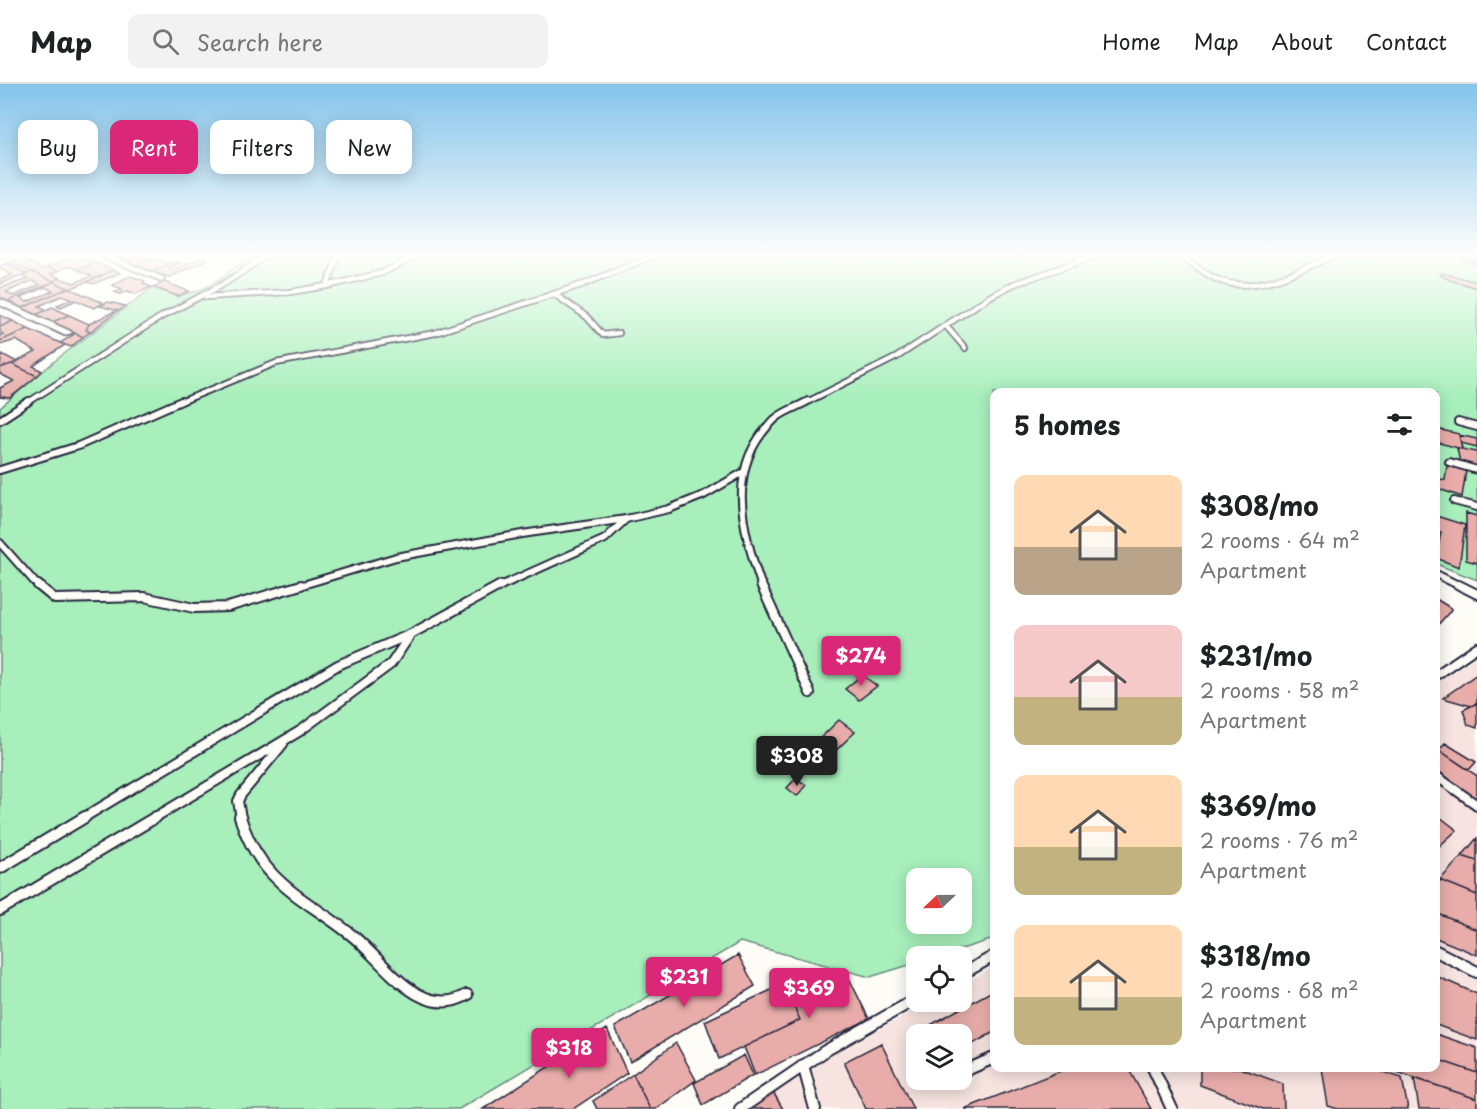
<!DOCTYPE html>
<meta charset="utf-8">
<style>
:root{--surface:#fff;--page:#f2f2f2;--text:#202124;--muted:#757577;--line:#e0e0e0;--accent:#db2777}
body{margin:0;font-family:"Playpen Sans",sans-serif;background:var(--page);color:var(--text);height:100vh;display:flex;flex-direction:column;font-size:22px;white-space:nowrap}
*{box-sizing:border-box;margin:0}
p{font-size:20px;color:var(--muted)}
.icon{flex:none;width:33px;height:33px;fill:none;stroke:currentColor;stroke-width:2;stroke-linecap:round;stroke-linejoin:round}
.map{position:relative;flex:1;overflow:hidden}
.drawer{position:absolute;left:990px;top:304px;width:450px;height:684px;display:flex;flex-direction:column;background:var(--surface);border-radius:12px;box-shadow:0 3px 15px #0003}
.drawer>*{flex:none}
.banner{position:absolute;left:18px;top:36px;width:570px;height:54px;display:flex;gap:12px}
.needle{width:39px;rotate:248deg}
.buttons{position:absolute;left:906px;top:784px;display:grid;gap:12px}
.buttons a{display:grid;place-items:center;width:66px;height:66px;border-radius:12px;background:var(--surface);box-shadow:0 3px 15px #0003;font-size:30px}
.price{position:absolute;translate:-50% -51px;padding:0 14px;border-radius:6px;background:var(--accent);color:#fff;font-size:20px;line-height:39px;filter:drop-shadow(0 2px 3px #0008)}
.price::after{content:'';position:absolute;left:50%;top:36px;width:18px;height:14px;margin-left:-9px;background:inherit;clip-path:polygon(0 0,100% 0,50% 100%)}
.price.active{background:#222;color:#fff}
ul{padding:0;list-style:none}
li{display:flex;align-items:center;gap:18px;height:150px;padding:0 24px}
li span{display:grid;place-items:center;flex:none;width:168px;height:120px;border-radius:12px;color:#555}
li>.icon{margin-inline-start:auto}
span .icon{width:72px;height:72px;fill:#fffc;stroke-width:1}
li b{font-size:26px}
h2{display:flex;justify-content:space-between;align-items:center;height:72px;padding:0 24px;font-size:26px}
.chip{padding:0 21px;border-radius:12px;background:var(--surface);box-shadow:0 3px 15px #0003;font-size:21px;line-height:54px}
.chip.active{background:var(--accent);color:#fff}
header{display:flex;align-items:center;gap:36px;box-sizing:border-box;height:84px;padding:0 30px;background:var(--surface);border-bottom:2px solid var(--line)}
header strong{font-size:28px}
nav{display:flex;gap:33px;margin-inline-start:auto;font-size:21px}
.search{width:420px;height:54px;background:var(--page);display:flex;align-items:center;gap:15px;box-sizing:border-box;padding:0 21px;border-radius:12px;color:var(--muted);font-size:22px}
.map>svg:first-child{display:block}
.built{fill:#f7e4e0;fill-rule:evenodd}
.green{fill:#a8efbc;stroke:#65887c;stroke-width:1.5;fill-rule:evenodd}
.building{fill:#e8adaa;stroke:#22223b;stroke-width:1.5;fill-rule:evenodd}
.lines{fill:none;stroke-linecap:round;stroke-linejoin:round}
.lane-far3-casing{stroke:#22223b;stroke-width:8}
.lane-far2-casing{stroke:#22223b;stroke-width:10}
.lane-far1-casing{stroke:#22223b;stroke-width:12}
.lane-casing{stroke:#22223b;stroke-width:14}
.street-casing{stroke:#22223b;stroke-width:4}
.lane-far3{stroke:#fdfcf7;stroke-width:4.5}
.lane-far2{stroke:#fdfcf7;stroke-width:6}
.lane-far1{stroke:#fdfcf7;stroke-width:8}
.lane{stroke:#fdfcf7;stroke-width:10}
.street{fill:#fdfcf7;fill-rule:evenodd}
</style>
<header>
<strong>Map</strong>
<div class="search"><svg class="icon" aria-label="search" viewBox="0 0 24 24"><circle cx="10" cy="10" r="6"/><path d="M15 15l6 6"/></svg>Search here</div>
<nav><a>Home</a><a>Map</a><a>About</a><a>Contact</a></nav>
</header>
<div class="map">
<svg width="1477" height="1025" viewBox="0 0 1477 1025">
<rect width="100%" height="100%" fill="#fdfcf7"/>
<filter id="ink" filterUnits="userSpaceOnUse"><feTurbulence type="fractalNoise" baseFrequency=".0167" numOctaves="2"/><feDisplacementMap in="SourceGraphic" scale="12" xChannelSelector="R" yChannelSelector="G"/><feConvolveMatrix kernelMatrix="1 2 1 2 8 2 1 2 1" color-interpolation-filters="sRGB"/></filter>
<g filter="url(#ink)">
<path class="built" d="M1477 572V1025H732L930 918H962V901L994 883V984H1436V599ZM916 951H962V996H916Z"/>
<path class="green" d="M253 172H1477V496L1436 480V309H994V855L935 873H916V879L870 893 740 858 459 1025H0V324L56 276 152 204 178 213C188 208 198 208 205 204 222 196 235 180 253 172ZM916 795H962V840H916Z"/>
<path class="building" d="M74 172 96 179 78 186 69 182 58 187 48 183Z
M126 172H141L150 175 136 181 120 175Z
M1463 172H1477V180L1462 176Z
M19 173 42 185 48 183 58 187 51 190 60 194 52 197 7 177Z
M203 173 208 175 170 193 152 188 176 177 180 179 169 184 173 186Z
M154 174 169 180 152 188 136 181Z
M4 178 26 189 0 200V196L12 191 0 185V180Z
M96 179 114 186 70 205 52 197 60 194 74 199 92 192 78 186Z
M114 186 120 189 93 200 87 198Z
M32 188 54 198 8 217 0 213V204L28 195 22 192ZM32 197 40 201 13 212 6 208Z
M1442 189 1477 198V204L1450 196 1440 191Z
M130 192 145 197 143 199 151 203 136 210 127 207 120 210 115 208 122 205 112 201Z
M54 198 68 204 22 224 8 217ZM45 203 53 207 27 218 20 214Z
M164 198 189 207 178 212 153 203Z
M68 204 104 219 94 224 76 216 61 223 57 221 72 215 63 211 39 222 47 226 36 231 22 224Z
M108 218 125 222 119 227 100 222Z
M52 223 69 231 52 238 36 231Z
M113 228H116L90 248 86 246 89 240Z
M0 231 13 237 0 243Z
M69 231 89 240 86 246 90 248 83 253 52 238Z
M13 237 28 245 0 257V251L3 250 0 248V243Z
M28 245 65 261 33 282 42 287 37 292 12 280 36 268 16 256 0 261V257Z
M76 249 83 253 71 263 60 259Z
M2 270 17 278 0 284Z
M12 280 37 292 10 314 0 313V304L14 297 0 290V284Z
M1437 345 1459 350 1462 365 1439 359Z
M1459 351 1477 355V363L1461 359Z
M1457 364 1477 368V383L1460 379Z
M1447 381 1466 387 1462 413 1436 404V394L1445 396Z
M1466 429 1477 432V479L1466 476Z
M1436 432 1465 441 1459 483 1436 474 1441 448 1436 446Z
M1436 515 1452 525 1436 543Z
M1477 590V619L1471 622 1443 614Z
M862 591 877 602 859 616 845 605Z
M1477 619V644L1468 641 1463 626Z
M839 636 855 648 825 677 809 665Z
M1445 659 1476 678 1469 686 1439 666Z
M1436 664 1477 692V715L1436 688Z
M796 694 806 701 797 712 787 704Z
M1436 730 1457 746 1436 765Z
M1477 754V777L1462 772Z
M1462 772 1477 777V811L1440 796Z
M1440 796 1477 811V846L1436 829V802Z
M1436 829 1477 846V871L1436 854Z
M738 871 755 902 630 978 615 943Z
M800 883 810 905 846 888 869 935 755 991 744 963 800 936 780 891Z
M1436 892 1477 910V956L1436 941Z
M784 900 800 936 719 975 705 937Z
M994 906V948L962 966V951H916V955L914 950Z
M607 945 627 989 573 1025H483Z
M1436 950 1477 964V989L1436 975Z
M676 959 696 996 656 1025H650L633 990Z
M881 959 913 1025H866L844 978Z
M744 971 753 991 703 1021 694 999Z
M1436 975 1477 989V1015L1391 986 1436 984Z
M1068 984H1128L1151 1025H964Z
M1200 984H1240L1283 1000 1284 1025H1263L1200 1001Z
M1322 984H1370L1402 994 1408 1025H1338L1328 1022Z
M633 990 650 1025H597L593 1017Z
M1414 994 1477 1015V1025H1419Z
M773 1008 783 1025H749Z"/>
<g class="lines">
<defs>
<path id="lane-far3" d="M104 172 162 195
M1180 172C1193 179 1203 189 1216 195 1255 212 1297 187 1333 172
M0 179 17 172
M327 202 382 189 416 172
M554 210 587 233 603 251 619 249
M206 213 290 208 327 202 338 172
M946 242 965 264
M27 319 161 233 222 201 266 172
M178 319 276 279 435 249 584 200 653 172
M805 319 897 273 989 213 1014 200 1095 172"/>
<path id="lane-far2" d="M0 336 29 317
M1458 338 1477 343
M1449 378 1477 386
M0 386 78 362 181 317
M1454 417 1477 423
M0 459 39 503
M1436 490 1462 503
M296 503 396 473 522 450 626 435 669 425 704 411 742 389
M498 503 605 455 626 435
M762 503C742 445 724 382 775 335 784 327 798 323 808 317"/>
<path id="lane-far1" d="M38 501 55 515 144 513 194 524 228 523 301 501
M761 501 810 609
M1459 501 1477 510
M1436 591 1477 563
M1436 692 1477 721
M83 734 338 581 411 550
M154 734 300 647 391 580 411 550 501 501
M241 734 238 717 241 711 283 660"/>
<path id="lane" d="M240 733C261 801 305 813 354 853 385 879 421 937 467 911
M0 784 85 733
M0 826 156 733
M1436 867 1477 888
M962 890 994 872
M803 981 815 1025
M1153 984 1172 1025
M962 988 994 974
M740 1025 825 967 916 915"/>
<path id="street" d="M0 215 70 247 72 249 64 251 0 221Z"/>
</defs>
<use href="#lane-far3" class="lane-far3-casing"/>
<use href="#lane-far2" class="lane-far2-casing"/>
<use href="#lane-far1" class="lane-far1-casing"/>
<use href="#lane" class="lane-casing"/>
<use href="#street" class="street-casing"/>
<use href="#lane-far3" class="lane-far3"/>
<use href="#lane-far2" class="lane-far2"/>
<use href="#lane-far1" class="lane-far1"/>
<use href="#lane" class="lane"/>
<use href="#street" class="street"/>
</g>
</g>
<linearGradient id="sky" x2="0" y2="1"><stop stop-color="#84c4ea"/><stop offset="0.54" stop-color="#fefefb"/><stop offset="1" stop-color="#fefefb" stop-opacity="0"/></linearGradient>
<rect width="1477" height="316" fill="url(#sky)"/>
</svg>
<div class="buttons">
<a><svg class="needle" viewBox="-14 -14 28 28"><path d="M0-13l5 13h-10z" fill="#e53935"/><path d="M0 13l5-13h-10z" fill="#757577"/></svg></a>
<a><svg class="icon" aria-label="locate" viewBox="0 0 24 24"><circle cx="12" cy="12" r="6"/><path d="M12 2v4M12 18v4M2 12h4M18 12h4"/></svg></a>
<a><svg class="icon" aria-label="layers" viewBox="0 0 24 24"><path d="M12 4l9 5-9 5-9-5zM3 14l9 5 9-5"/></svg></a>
</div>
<b class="price" style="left:861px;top:603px">$274</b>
<b class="price active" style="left:797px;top:703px">$308</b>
<b class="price" style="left:684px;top:924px">$231</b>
<b class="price" style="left:809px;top:935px">$369</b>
<b class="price" style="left:569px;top:995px">$318</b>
<div class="banner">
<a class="chip">Buy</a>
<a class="chip active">Rent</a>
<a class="chip">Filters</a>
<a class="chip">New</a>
</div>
<section class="drawer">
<h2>5 homes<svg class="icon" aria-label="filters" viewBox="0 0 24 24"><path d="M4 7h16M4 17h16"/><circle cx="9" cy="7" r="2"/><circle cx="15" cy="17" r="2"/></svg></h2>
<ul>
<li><span style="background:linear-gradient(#ffd9b3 60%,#b9a48a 0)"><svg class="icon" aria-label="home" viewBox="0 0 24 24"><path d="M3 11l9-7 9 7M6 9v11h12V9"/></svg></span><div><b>$308/mo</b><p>2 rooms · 64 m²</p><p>Apartment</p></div></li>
<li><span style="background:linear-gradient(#f6c9c9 60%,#c2b280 0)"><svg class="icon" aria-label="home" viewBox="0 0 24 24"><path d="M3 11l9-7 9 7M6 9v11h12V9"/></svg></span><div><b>$231/mo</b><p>2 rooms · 58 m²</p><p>Apartment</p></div></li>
<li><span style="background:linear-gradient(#ffd9b3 60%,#c2b280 0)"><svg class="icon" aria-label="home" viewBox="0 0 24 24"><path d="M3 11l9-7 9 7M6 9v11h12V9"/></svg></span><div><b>$369/mo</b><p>2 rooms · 76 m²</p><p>Apartment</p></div></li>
<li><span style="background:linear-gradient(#ffd9b3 60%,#c2b280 0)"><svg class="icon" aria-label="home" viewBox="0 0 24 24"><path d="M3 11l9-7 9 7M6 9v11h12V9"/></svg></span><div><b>$318/mo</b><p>2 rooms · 68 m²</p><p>Apartment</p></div></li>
</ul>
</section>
</div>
